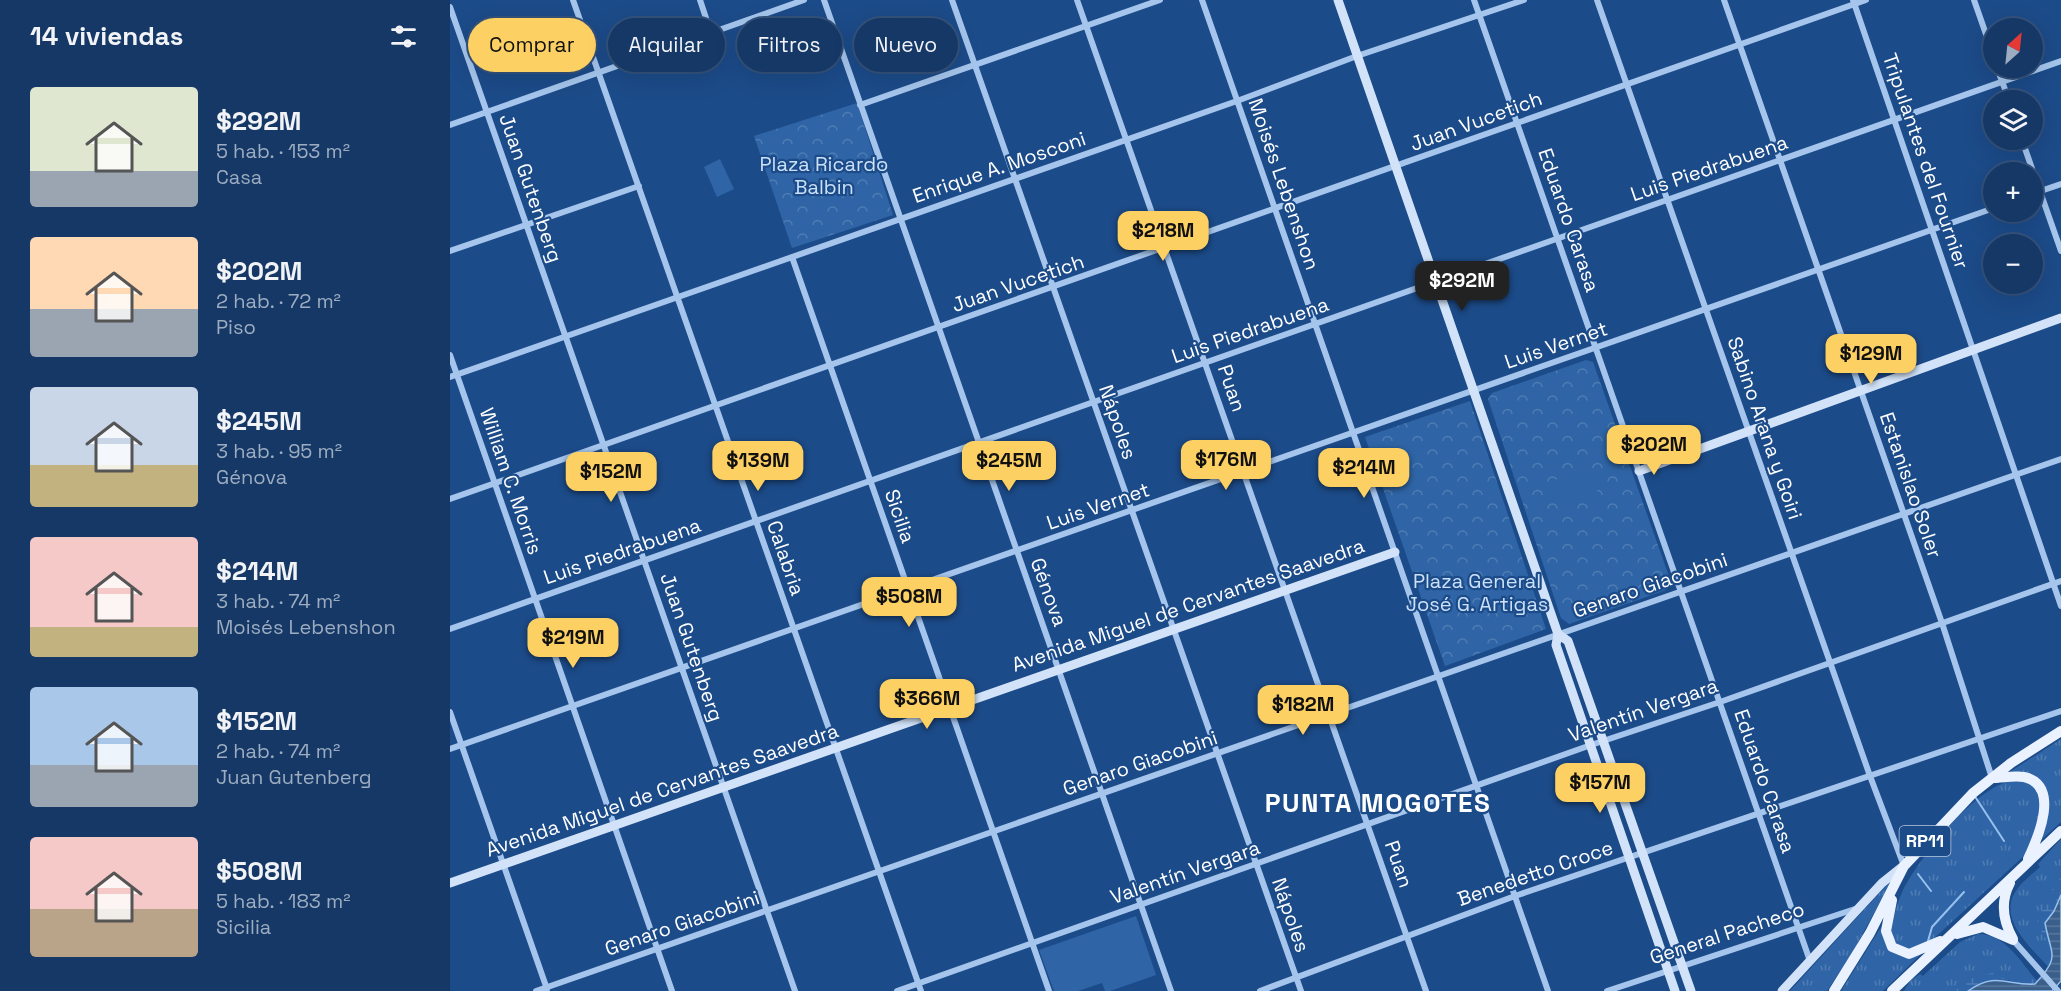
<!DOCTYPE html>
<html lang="es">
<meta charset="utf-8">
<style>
:root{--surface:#153867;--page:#224370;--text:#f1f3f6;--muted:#9dacc0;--line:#34527b;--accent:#fdd063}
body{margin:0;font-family:"Space Grotesk",sans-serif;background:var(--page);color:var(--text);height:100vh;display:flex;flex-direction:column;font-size:22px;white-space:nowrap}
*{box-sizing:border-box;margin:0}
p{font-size:20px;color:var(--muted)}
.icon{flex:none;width:33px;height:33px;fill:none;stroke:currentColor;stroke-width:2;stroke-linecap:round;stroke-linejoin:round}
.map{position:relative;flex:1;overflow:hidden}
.panel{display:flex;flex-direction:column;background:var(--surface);width:450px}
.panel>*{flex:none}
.guide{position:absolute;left:18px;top:18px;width:570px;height:54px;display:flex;gap:12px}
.needle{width:39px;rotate:27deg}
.controls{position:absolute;left:1533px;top:18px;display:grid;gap:12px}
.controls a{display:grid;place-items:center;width:60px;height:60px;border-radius:50%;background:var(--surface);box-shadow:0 6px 24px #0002,0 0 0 2px var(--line);font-size:30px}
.price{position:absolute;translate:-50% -51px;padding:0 14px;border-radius:12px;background:var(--accent);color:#111;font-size:20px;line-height:39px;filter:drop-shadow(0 2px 3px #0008)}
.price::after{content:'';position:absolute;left:50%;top:36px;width:18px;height:14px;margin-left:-9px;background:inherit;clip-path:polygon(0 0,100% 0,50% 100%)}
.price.active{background:#222;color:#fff}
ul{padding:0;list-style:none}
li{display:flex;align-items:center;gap:18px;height:150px;padding:0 30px}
li span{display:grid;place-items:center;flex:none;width:168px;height:120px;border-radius:6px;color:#555}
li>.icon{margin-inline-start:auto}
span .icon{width:72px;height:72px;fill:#fffc;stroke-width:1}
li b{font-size:26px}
h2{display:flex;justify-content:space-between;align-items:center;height:72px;padding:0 30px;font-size:26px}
.chip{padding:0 21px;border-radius:27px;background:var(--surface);box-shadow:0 6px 24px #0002,0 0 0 2px var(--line);font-size:21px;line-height:54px}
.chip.active{background:var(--accent);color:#111}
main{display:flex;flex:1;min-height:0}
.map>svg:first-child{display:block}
.grass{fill:url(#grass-tufts)}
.forest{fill:url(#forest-crowns)}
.wetland{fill:url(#wetland-marsh)}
.pitch{fill:#2f65a6}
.water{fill:url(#water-rules);stroke:#98c0ee;stroke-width:1.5}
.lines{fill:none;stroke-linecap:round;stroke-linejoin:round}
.stream{stroke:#98c0ee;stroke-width:2}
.street{stroke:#a5c5ec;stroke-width:6}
.secondary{stroke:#d2e3f9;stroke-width:9}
.primary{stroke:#ebf2ff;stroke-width:10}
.labels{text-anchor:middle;stroke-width:4.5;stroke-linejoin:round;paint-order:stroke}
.shield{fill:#1c4b89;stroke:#bbc9dc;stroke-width:1.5}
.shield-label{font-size:18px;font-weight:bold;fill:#fff}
.street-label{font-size:20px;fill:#fff;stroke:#1c4b89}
.park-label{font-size:20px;fill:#cbe0f9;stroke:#1c4b89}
.district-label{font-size:26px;font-weight:bold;letter-spacing:1.5px;fill:#fff;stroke:#1c4b89}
</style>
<main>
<section class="panel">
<h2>14 viviendas<svg class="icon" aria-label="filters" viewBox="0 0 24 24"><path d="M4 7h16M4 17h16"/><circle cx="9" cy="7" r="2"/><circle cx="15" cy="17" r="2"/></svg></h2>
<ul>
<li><span style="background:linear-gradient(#dfe7d0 70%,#9aa5b1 0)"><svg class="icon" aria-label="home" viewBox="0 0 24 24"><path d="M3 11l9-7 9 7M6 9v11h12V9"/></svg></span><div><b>$292M</b><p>5 hab. · 153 m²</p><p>Casa</p></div></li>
<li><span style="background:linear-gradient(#ffd9b3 60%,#9aa5b1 0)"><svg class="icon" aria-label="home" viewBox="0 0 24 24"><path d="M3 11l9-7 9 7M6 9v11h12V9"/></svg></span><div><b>$202M</b><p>2 hab. · 72 m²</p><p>Piso</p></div></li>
<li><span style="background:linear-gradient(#c9d6e8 65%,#c2b280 0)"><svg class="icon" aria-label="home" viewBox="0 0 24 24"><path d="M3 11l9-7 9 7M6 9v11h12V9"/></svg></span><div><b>$245M</b><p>3 hab. · 95 m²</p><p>Génova</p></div></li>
<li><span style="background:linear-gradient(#f6c9c9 75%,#c2b280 0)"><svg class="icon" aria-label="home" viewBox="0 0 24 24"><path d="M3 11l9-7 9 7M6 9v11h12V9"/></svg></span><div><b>$214M</b><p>3 hab. · 74 m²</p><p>Moisés Lebenshon</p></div></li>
<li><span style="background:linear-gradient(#a9c7e8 65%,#9aa5b1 0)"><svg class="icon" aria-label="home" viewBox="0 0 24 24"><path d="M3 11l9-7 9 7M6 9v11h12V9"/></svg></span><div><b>$152M</b><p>2 hab. · 74 m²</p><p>Juan Gutenberg</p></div></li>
<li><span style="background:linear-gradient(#f6c9c9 60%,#b9a48a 0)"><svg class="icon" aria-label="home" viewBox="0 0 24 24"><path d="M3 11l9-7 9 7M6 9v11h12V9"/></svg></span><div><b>$508M</b><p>5 hab. · 183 m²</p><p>Sicilia</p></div></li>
</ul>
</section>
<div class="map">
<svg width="1611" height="991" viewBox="0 0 1611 991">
<defs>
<pattern id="grass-tufts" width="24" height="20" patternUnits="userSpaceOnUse" patternTransform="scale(1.5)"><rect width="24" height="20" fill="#2f65a6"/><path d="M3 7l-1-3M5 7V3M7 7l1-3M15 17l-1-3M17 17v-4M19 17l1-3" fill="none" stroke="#4e7cb3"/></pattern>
<pattern id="forest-crowns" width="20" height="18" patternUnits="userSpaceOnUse" patternTransform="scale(1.5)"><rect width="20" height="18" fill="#2f65a6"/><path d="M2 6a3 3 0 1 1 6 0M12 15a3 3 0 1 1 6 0" fill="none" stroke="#4e7cb3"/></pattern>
<pattern id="wetland-marsh" width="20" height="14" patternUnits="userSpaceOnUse" patternTransform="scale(1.5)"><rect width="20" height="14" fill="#2f65a6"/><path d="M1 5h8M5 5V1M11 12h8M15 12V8" fill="none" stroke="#4e7cb3"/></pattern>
<pattern id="water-rules" width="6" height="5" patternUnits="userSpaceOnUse" patternTransform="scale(1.5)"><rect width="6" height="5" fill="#3b5f8b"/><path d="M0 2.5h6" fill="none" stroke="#58779c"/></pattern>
</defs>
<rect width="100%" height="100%" fill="#1c4b89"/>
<path class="grass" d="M1611 739V822L1591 840 1599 806 1593 787 1555 775Z
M1568 779 1586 787 1593 811 1576 854 1481 941 1467 949H1450L1440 935C1443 920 1446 905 1453 890 1471 856 1527 783 1568 779Z
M1611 839V895L1607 902 1601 970C1585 951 1549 923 1564 894 1570 883 1581 875 1590 867L1588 864Z
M1444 877 1402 953 1377 991H1340Z
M1433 924 1434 940 1471 954 1433 991H1391Z
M1528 934C1555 933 1572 964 1588 982L1585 984C1561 980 1540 975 1518 991H1454L1460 981 1470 974 1473 976 1510 942Z"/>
<path class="forest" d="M407 103 443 215 342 248 304 136Z
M1136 360 1143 362 1221 582 1216 590 1119 624 1111 618 1038 399 1042 393Z
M1020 401 1096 629 995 666 915 437Z"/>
<path class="wetland" d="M1611 877C1611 896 1607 908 1595 923L1605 951 1586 925C1593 909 1599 892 1611 877Z
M1543 973 1582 979 1588 982C1577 989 1563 979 1550 979 1533 978 1523 991 1504 991L1524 977Z"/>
<path class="pitch" d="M270 159 284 189 267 197 254 167Z
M1140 469 1149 496 1114 508 1105 480Z
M686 916 706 975 660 991H655L652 983 628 991H604L589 950Z"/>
<path class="water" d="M1611 895V981L1602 991H1518C1546 971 1558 986 1585 984 1611 956 1601 956 1595 923L1604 911Z"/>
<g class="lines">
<path class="stream" d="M1524 795 1554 841
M1468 874 1481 891
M1478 941 1482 927 1514 892"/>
<path class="street" d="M123 0 471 991
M250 0 261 33
M374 0 721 991
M502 0 851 991
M627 0 976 991
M752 0 1098 991
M1024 0 1360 961
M1147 0 1420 776 1454 866
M1274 0 1492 623 1542 778
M1403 0 1611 606
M1524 0 1544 57
M0 7 345 991
M1547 68 1559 100
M410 105 710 0
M0 125 354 0
M1572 140 1611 251
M1582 194 1611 184
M0 251 189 186
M342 257 599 991
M0 355 222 991
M0 377 787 101 907 56 1074 0
M0 499 1416 0
M0 629 1611 61
M0 712 97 989
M0 749 1544 208
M1563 940 1608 991
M86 991 1611 459
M447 991 1141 745 1270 702 1611 581
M810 991 1065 896 1611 711
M1157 991 1405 909"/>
<path class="secondary" d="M888 0 1108 634 1106 645 1225 991
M1189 471 1611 318
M1108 634 1118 641 1241 991
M0 883 945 552
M1332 991 1432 883 1452 867"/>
<path class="primary" d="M1542 778C1552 778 1564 775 1574 777 1611 785 1588 838 1578 859
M1560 883C1550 902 1553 921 1563 939
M1442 900 1436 931 1442 947 1459 954 1490 941
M1507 934 1533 927 1563 940
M1384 991 1420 933 1454 866 1523 793 1561 763 1611 731
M1442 991 1611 831"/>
</g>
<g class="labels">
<rect class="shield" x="1449.5" y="826" width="51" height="30" rx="4.5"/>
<g class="shield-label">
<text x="1475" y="847">RP11</text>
</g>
<g class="street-label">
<text transform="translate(1026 121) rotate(-20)" y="7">Juan Vucetich</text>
<text transform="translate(1476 161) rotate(71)" y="7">Tripulantes del Fournier</text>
<text transform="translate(549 167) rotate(-19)" y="7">Enrique A. Mosconi</text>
<text transform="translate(1259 168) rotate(-19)" y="7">Luis Piedrabuena</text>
<text transform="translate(834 184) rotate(71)" y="7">Moisés Lebenshon</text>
<text transform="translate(81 188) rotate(71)" y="7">Juan Gutenberg</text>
<text transform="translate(1119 220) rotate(71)" y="7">Eduardo Carasa</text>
<text transform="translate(568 283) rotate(-19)" y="7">Juan Vucetich</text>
<text transform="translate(800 330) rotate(-19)" y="7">Luis Piedrabuena</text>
<text transform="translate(1106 345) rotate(-19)" y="7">Luis Vernet</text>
<text transform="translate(782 388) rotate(71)" y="7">Puan</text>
<text transform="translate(668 422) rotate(71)" y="7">Nápoles</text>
<text transform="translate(1315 428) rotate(71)" y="7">Sabino Arana y Goiri</text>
<text transform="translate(61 481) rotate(71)" y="7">William C. Morris</text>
<text transform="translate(1461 485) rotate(71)" y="7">Estanislao Soler</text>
<text transform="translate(648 506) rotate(-19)" y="7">Luis Vernet</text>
<text transform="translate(450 516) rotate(71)" y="7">Sicilia</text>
<text transform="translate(172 551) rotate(-19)" y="7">Luis Piedrabuena</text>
<text transform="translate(336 558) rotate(71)" y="7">Calabria</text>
<text transform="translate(1200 585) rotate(-19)" y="7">Genaro Giacobini</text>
<text transform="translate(599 592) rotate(70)" y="7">Génova</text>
<text transform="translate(738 605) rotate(-19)" y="7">Avenida Miguel de Cervantes Saavedra</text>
<text transform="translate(242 647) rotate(71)" y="7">Juan Gutenberg</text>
<text transform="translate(1193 710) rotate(-19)" y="7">Valentín Vergara</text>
<text transform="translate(690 763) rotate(-19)" y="7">Genaro Giacobini</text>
<text transform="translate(1315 781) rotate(71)" y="7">Eduardo Carasa</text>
<text transform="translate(212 790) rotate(-19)" y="7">Avenida Miguel de Cervantes Saavedra</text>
<text transform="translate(949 864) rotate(71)" y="7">Puan</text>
<text transform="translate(735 872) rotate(-19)" y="7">Valentín Vergara</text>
<text transform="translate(1085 873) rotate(-19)" y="7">Benedetto Croce</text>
<text transform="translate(841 915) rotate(71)" y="7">Nápoles</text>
<text transform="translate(232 923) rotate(-19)" y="7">Genaro Giacobini</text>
<text transform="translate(1277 933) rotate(-18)" y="7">General Pacheco</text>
</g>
<g class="park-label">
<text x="374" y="171">Plaza Ricardo<tspan x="374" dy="23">Balbin</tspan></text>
<text x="1027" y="588">Plaza General<tspan x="1027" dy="23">José G. Artigas</tspan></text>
</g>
<g class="district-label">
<text x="928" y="812">PUNTA MOGOTES</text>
</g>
</g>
</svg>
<div class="controls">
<a><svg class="needle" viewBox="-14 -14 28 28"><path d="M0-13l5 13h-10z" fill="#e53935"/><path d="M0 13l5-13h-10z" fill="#9dacc0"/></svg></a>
<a><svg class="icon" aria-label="layers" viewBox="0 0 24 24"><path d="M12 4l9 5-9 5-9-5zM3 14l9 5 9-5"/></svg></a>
<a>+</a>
<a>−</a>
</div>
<b class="price" style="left:713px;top:262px">$218M</b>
<b class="price active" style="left:1012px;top:312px">$292M</b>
<b class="price" style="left:1421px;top:385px">$129M</b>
<b class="price" style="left:1204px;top:476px">$202M</b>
<b class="price" style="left:776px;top:491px">$176M</b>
<b class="price" style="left:308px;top:492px">$139M</b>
<b class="price" style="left:559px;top:492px">$245M</b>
<b class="price" style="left:914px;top:499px">$214M</b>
<b class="price" style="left:161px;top:503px">$152M</b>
<b class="price" style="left:459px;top:628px">$508M</b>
<b class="price" style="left:123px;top:669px">$219M</b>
<b class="price" style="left:477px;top:730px">$366M</b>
<b class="price" style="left:853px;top:736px">$182M</b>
<b class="price" style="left:1150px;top:814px">$157M</b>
<div class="guide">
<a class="chip active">Comprar</a>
<a class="chip">Alquilar</a>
<a class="chip">Filtros</a>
<a class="chip">Nuevo</a>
</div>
</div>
</main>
